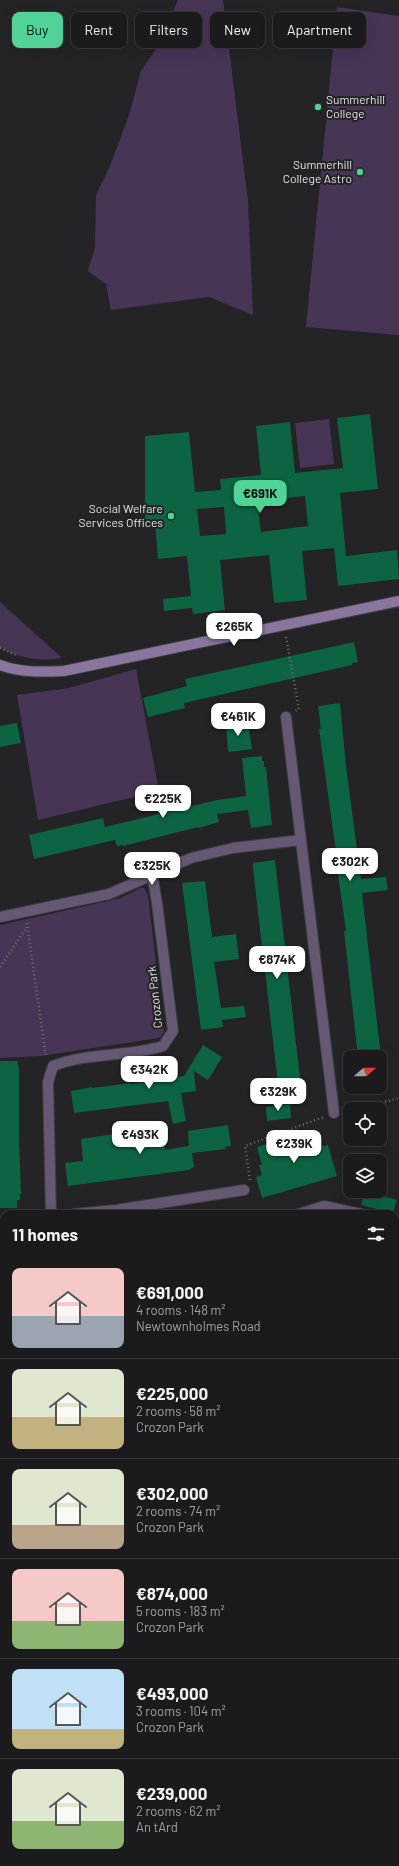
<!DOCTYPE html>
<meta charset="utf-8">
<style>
:root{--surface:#1b1a1c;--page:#242325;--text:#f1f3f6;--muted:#a0a1a3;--line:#39383b;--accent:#51d398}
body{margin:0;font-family:Barlow,sans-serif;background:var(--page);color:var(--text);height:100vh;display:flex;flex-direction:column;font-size:15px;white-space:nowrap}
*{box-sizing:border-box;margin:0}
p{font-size:13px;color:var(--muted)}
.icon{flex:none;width:22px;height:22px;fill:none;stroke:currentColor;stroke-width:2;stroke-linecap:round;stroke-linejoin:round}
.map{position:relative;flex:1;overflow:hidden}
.side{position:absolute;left:0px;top:1210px;width:399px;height:656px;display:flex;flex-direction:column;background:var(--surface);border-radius:12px 12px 0 0;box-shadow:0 4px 16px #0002,0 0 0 1px var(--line)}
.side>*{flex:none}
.hud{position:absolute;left:12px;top:12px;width:375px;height:36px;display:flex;gap:8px}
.needle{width:26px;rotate:70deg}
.fabs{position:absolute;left:343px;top:1050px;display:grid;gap:8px}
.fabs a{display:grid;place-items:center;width:44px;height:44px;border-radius:8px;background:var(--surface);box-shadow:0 4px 16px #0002,0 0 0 1px var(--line);font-size:20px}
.price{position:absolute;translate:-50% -34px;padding:0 9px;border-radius:8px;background:#fff;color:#222;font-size:13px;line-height:26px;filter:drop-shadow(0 1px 2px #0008)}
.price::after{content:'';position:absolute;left:50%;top:24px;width:12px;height:9px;margin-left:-6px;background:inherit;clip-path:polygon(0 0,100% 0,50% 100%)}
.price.current{background:var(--accent);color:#111}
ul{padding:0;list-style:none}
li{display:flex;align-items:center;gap:12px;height:100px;padding:0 12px}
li+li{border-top:1px solid var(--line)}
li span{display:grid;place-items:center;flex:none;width:112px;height:80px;border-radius:8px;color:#555}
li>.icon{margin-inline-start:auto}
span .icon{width:48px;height:48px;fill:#fffc;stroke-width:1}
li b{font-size:17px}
h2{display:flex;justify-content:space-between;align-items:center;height:48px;padding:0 12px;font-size:17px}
.chip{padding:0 14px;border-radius:8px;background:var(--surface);box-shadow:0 4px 16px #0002,0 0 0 1px var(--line);font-size:14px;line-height:36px}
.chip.current{background:var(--accent);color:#111}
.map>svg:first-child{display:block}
.green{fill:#473556}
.building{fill:#0c6442;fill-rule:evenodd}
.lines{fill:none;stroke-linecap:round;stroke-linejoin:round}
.street-casing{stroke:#3f3e41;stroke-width:12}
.secondary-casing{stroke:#3f3e41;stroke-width:12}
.path{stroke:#706f71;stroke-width:2.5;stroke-dasharray:1 3;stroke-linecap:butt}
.street{stroke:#655872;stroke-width:10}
.secondary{stroke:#8a759e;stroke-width:10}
.poi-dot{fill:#51d398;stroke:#242326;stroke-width:1.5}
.labels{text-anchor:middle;stroke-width:4;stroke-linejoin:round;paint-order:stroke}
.poi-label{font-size:12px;fill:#e3e2e4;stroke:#242326;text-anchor:end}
.street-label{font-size:12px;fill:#e3e2e4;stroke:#242326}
</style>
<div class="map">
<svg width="399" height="1866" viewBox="0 0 399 1866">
<rect width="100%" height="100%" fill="#242326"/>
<path class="green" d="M178 0H223L248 201 253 315 209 297 111 310 106 284 88 271 95 247 96 195 110 166 129 115 141 71 158 46Z
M337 7 399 16V335L306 327Z
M329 419 334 464 300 468 295 423Z
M0 602 61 657V658C39 662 21 658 0 648Z
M136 669 159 791 38 820 17 695 69 688Z
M140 888H144L148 895 164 1032 159 1038 41 1056 0 1058V925L121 898Z"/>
<path class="building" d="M370 414 378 489 340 493 346 556 397 550 399 579 338 586 334 548 302 551 307 600 274 603 269 555 220 560 225 610 193 614 192 608 164 611 163 599 191 596 187 556 158 559 155 523 145 525V436L189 432 195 492 221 490 220 479 261 475 256 426 290 422 295 473 343 468 337 418ZM305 496 308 526 261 532 257 501ZM224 507 226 534 200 536 197 509Z
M354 642 358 662 352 663V665L184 703 185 708 148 717 143 698 187 686 185 679Z
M340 703 346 766 361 879 386 877 388 890 362 893 381 1057H358L344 931H346L336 860 335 853 336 852 319 729H321L318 706Z
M248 722 252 749 228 752 226 724Z
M17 723 21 743 0 747V726Z
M262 756V761H264V767H266L272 825 251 828 248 810 217 814 219 822 206 826 199 828 198 827 123 846V845L117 846 115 840 34 859 29 835 103 818 105 827 217 800 246 796 242 758Z
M275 860 301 1087H300L301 1098 280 1101 253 869V863Z
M205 881 212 937 236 934 239 959 214 962 221 1008 244 1006 246 1017 222 1020 223 1027 201 1030 182 883Z
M203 1045 222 1057 208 1080 194 1071 196 1091 181 1093 186 1121 173 1124 168 1101 74 1113 71 1091 92 1087V1088L131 1083V1084L184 1076Z
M0 1061H17L19 1067V1139L21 1194H20V1200H17V1208H0Z
M290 1104 291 1118 267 1121 266 1107Z
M228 1125 231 1146 225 1147 226 1149 192 1153 194 1167 189 1170 68 1186 65 1163 83 1161 81 1139 162 1127 165 1150 189 1146 188 1131Z
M314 1129 320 1147 328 1145 337 1176 262 1198 256 1177 262 1175 259 1165H262L257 1147Z
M365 1191 397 1200 393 1213 361 1205Z"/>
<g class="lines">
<defs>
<path id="street" d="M286 717 334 1113
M0 917 109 894 191 858 233 848 301 840
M51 1214 48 1082 53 1066C88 1052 128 1057 163 1046L173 1031 157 903 152 874
M74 1214 116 1210 244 1190
M299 1214 324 1206 362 1214
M0 1225 4 1224
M395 1230 399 1231
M395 1482 399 1484"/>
<path id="secondary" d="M0 665C21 673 43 672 64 671L399 601
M395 1294 399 1290
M0 1416 4 1415
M395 1639 399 1637
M0 1801 4 1799"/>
</defs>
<use href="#street" class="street-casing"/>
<use href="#secondary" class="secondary-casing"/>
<path class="path" d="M286 637 299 709 295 711
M0 648 18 656
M27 923 46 1057
M0 967 27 927
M358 1109 399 1098
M250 1180 245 1146 324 1117
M260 1862 261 1866"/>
<use href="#street" class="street"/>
<use href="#secondary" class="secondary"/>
</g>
<g class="poi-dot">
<circle cx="318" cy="107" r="4"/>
<circle cx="360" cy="172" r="4"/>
<circle cx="171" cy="516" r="4"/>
</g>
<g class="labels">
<g class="poi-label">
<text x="326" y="104" text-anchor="start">Summerhill<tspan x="326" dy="14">College</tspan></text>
<text x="352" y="169">Summerhill<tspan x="352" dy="14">College Astro</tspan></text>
<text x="163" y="513">Social Welfare<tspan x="163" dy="14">Services Offices</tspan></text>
</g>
<g class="street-label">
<text transform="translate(155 997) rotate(-96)" y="4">Crozon Park</text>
</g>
</g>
</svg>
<div class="fabs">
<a><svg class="needle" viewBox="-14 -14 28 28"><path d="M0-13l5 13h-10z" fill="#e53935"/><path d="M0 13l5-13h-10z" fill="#a0a1a3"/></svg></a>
<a><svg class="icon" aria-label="locate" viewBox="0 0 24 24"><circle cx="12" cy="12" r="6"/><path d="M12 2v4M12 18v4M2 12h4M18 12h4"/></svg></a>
<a><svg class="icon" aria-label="layers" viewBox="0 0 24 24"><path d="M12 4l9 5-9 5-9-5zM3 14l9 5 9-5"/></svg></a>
</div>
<b class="price current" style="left:260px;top:514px">€691K</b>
<b class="price" style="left:234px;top:647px">€265K</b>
<b class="price" style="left:238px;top:737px">€461K</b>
<b class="price" style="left:163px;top:819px">€225K</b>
<b class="price" style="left:350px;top:882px">€302K</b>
<b class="price" style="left:152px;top:886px">€325K</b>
<b class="price" style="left:277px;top:980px">€874K</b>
<b class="price" style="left:149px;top:1090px">€342K</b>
<b class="price" style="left:278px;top:1112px">€329K</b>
<b class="price" style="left:140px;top:1155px">€493K</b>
<b class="price" style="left:294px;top:1164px">€239K</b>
<div class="hud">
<a class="chip current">Buy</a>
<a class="chip">Rent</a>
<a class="chip">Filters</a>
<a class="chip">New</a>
<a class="chip">Apartment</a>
</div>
<section class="side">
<h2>11 homes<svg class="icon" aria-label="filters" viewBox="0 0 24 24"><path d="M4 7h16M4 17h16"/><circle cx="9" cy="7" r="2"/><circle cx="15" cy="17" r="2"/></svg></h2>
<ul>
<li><span style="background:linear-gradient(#f6c9c9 60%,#9aa5b1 0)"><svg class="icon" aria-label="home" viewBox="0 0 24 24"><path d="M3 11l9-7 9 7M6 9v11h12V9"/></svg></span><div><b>€691,000</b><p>4 rooms · 148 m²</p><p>Newtownholmes Road</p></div></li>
<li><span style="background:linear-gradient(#dfe7d0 60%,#c2b280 0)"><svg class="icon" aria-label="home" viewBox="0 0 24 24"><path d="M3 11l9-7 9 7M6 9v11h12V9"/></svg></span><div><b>€225,000</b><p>2 rooms · 58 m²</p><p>Crozon Park</p></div></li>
<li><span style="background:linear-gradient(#dfe7d0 70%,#b9a48a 0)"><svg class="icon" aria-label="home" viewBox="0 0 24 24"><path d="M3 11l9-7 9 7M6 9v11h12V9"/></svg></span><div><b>€302,000</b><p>2 rooms · 74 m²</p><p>Crozon Park</p></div></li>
<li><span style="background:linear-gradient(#f6c9c9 65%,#8fb573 0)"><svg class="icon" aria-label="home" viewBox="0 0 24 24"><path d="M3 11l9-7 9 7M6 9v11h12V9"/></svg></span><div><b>€874,000</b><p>5 rooms · 183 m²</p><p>Crozon Park</p></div></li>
<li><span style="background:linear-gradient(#bfe0f5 75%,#c2b280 0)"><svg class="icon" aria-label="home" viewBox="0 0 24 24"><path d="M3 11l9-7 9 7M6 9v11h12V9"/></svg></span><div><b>€493,000</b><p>3 rooms · 104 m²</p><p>Crozon Park</p></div></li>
<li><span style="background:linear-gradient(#dfe7d0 65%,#8fb573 0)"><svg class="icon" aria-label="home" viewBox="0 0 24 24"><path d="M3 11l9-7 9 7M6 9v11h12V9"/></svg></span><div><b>€239,000</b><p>2 rooms · 62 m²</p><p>An tArd</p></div></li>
</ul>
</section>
</div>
